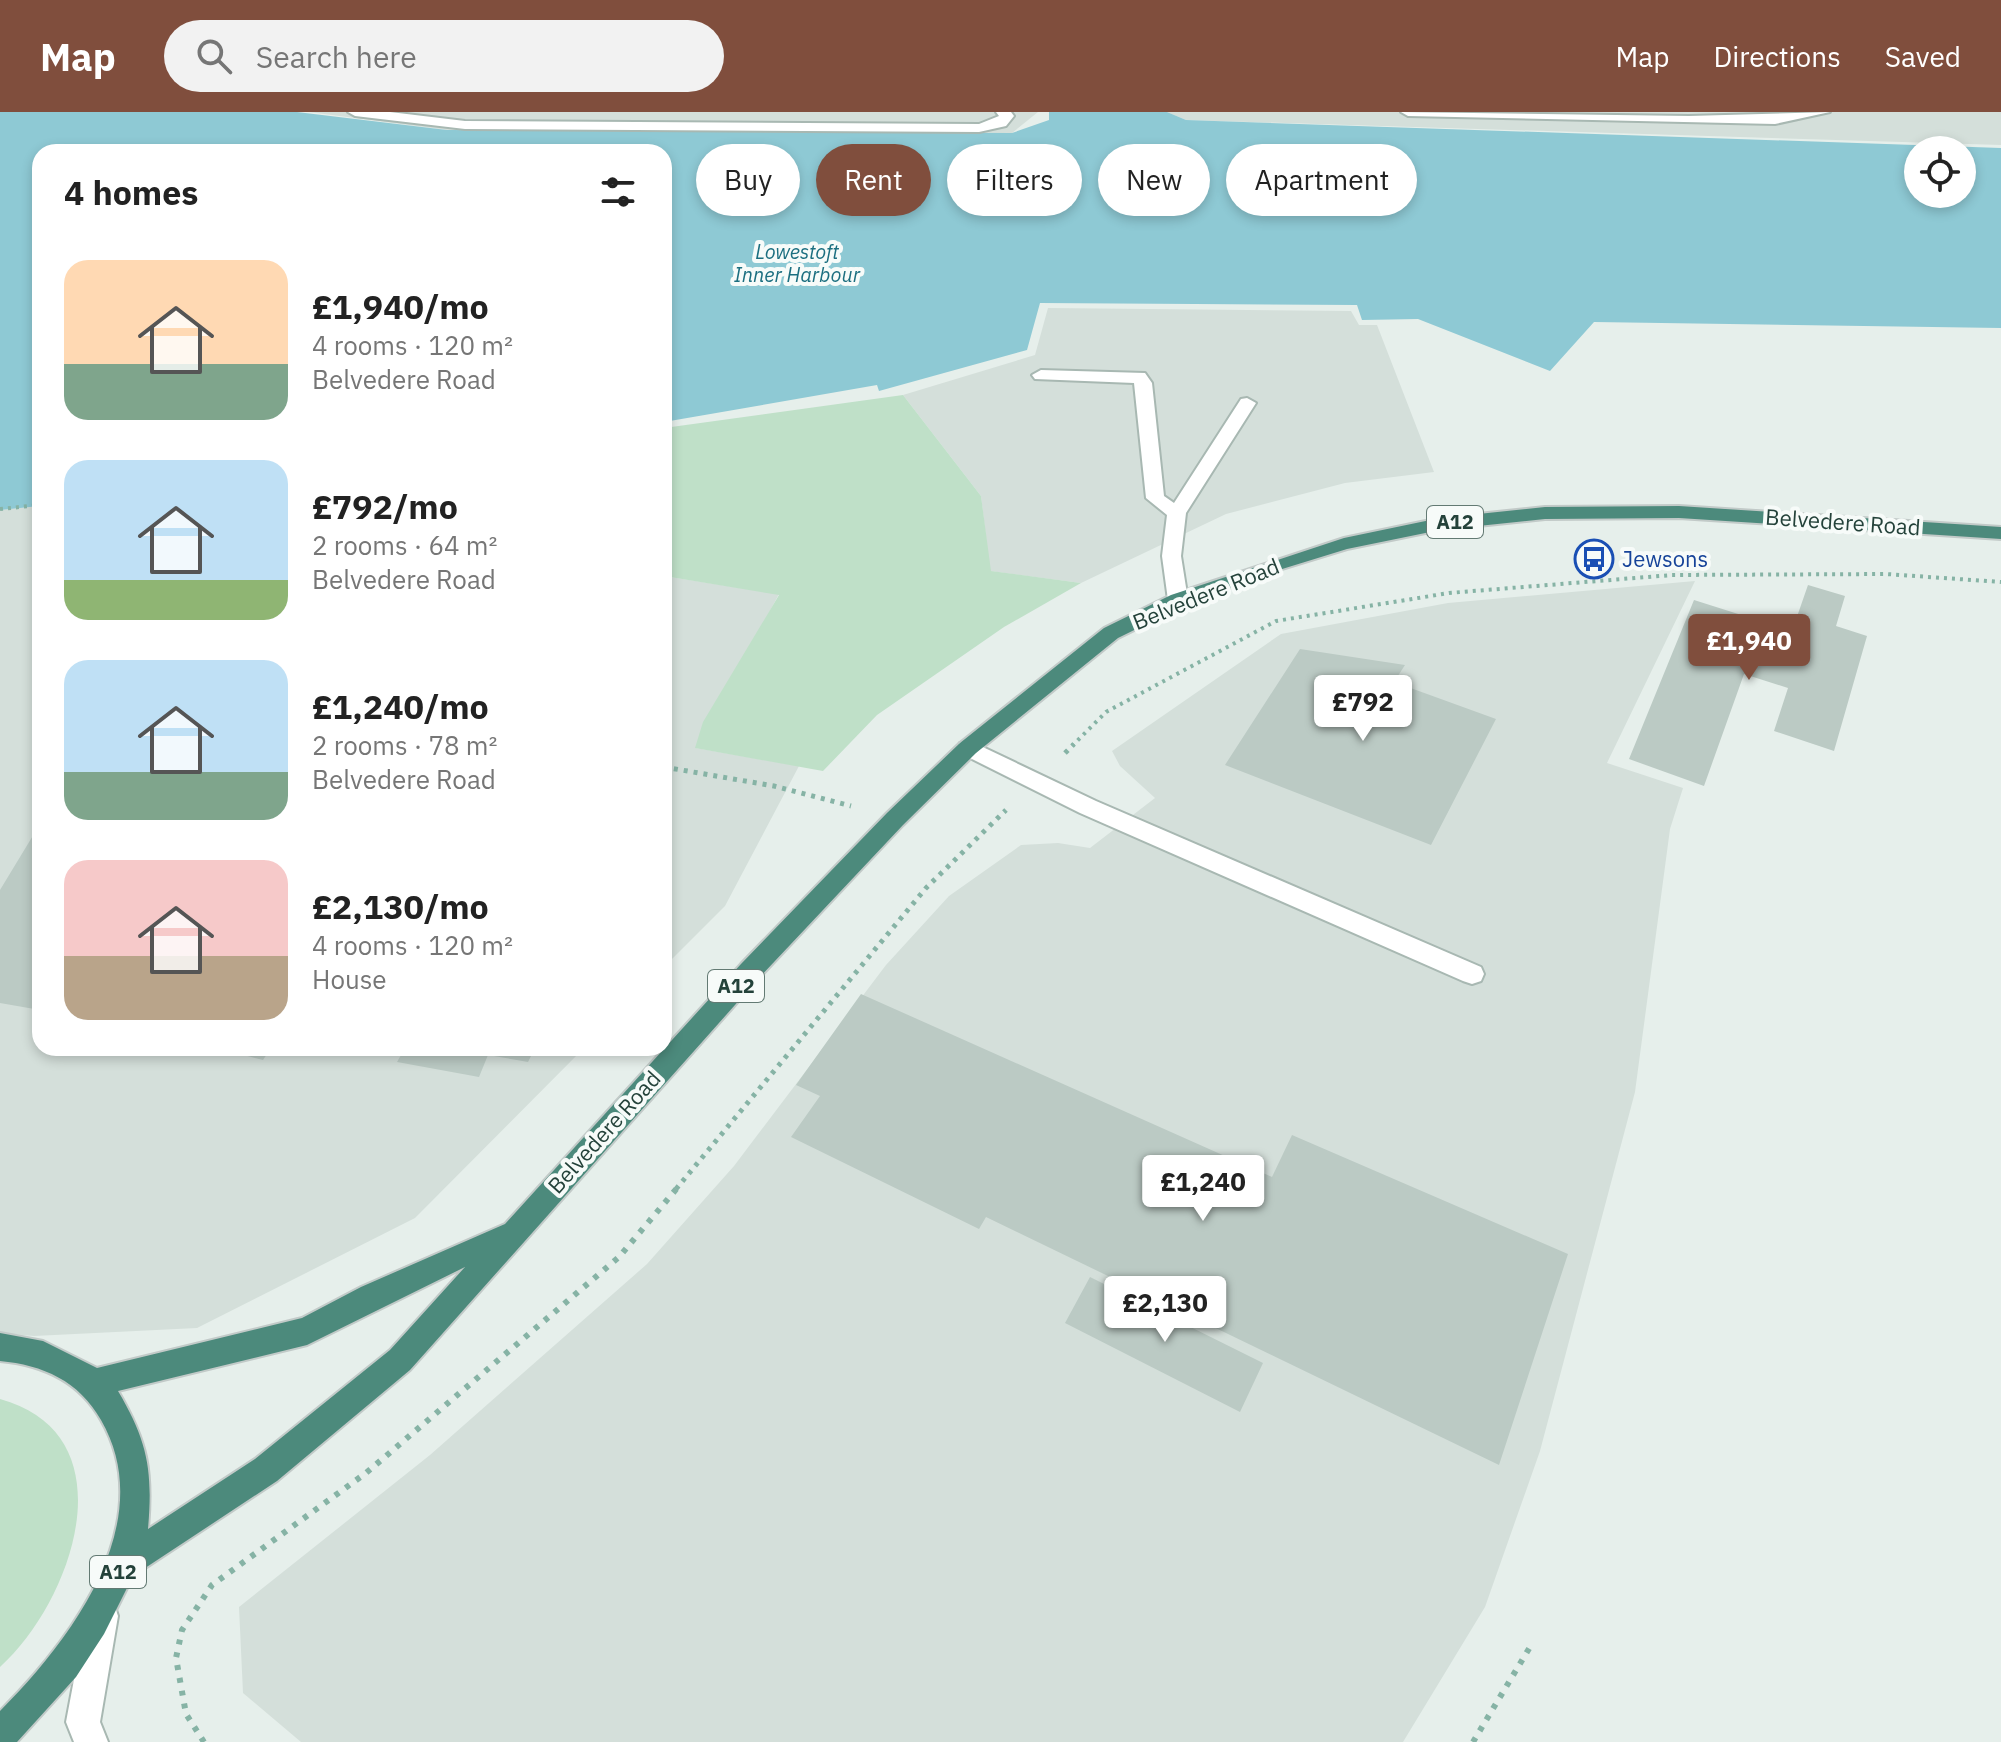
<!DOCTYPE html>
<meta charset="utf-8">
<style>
:root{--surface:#fff;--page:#f2f2f2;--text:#222;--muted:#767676;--accent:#804e3d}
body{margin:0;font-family:"IBM Plex Sans",sans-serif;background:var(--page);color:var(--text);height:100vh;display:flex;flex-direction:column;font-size:30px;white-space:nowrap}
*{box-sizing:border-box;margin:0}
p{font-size:26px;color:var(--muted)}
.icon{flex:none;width:44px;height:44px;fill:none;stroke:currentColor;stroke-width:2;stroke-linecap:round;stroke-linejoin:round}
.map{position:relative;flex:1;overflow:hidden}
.sheet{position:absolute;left:32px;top:32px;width:640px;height:912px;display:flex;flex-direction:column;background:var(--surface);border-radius:24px;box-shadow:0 4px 12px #0003}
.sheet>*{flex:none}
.hud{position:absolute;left:696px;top:32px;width:760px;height:72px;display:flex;gap:16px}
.fabs{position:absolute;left:1904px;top:24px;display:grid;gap:16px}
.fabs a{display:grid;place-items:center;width:72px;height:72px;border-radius:50%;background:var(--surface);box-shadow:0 4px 12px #0003;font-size:40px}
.price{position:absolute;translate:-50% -68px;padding:0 18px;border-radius:8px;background:#fff;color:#222;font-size:26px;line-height:52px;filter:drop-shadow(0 2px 4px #0008)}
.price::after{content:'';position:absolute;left:50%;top:48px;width:24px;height:18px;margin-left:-12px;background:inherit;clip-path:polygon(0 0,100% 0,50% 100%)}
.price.active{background:var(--accent);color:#fff}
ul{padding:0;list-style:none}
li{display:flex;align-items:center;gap:24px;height:200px;padding:0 32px}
li span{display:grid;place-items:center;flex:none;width:224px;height:160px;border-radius:24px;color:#555}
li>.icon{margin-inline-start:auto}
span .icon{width:96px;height:96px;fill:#fffc;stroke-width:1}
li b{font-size:34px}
h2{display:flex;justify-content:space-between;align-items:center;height:96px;padding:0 32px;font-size:34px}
.pill{padding:0 28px;border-radius:36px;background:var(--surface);box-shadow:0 4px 12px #0003;font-size:28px;line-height:72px}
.pill.active{background:var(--accent);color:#fff}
header{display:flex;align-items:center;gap:48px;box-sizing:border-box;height:112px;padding:0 40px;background:var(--accent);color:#fff}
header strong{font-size:38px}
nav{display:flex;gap:44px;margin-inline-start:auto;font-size:28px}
.search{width:560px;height:72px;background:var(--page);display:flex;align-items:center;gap:20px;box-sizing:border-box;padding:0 28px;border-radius:44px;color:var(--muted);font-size:30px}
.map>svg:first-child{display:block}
.built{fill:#d4dfda}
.green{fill:#bfe0c8}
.water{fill:#8ec9d4;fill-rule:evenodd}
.building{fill:#bbcac4}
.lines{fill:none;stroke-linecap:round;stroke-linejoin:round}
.service-casing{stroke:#a8b8b2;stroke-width:4}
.tertiary-casing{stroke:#a8b8b2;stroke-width:4}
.trunk-casing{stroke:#c2cac8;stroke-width:4}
.path-far2{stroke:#86b3a5;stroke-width:4;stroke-dasharray:3 5;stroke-linecap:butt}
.path-far1{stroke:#86b3a5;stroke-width:5;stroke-dasharray:4 6;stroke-linecap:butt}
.path{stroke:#86b3a5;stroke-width:6;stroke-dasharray:5 8;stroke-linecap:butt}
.service{fill:#fff;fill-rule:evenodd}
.tertiary{fill:#fff;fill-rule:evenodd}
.trunk{fill:#4c8a7c;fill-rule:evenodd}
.labels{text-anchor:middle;stroke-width:8;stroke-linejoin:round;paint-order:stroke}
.far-water-label{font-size:20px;font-style:italic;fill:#1c6f80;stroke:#f7fbf9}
.shield{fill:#f7fbf9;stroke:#637a73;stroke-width:2}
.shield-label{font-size:20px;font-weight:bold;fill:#24423a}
.street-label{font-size:22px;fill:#24423a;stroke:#f7fbf9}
.transit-label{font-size:22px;fill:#164399;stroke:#f7fbf9;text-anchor:start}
</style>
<header>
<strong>Map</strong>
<div class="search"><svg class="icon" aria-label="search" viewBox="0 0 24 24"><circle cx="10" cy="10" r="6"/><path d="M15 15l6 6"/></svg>Search here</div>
<nav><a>Map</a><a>Directions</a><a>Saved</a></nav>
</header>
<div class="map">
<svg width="2001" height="1630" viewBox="0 0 2001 1630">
<rect width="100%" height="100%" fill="#e6efeb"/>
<path class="built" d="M309 0H1038L1012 21 447 18Z
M1167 0H2001V33L1186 8Z
M1048 196 1351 199 1359 213H1377L1434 360 1345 371 1226 402 1081 471 990 459 981 384 903 283 1035 243Z
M40 394V936H584L415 1106 197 1216 34 1224 0 1221V398Z
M664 464 779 482 696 636 799 654 725 794 664 855Z
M1695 469 1607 651 1683 676 1670 717 1635 980 1540 1339 1485 1495 1403 1630H301L243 1581 239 1495 430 1343 647 1152 734 1054 886 853 949 784 1021 733 1058 731 1090 736 1155 686 1120 654 1112 639 1281 522 1448 491Z"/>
<path class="green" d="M903 283 981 384 991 459 1081 471 1004 515 877 603 823 659 695 636 703 610 779 483 664 464V316Z
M0 1287C131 1323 73 1489 0 1555Z"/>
<path class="water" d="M0 0H297L447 18 1012 21 1049 8V0H1167L1186 8 2001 36V216L1594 210 1550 259 1418 207 1362 208 1357 193 1040 191 1027 238 879 279 877 273 664 310V40H40V394L0 398ZM1918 38H1962V82H1918Z"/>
<path class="building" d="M1808 473 1845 484 1836 514 1867 524 1834 639 1774 619 1788 576 1744 562 1704 674 1629 647 1694 488 1792 519Z
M1300 537 1405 553 1394 570 1496 607 1431 733 1225 653Z
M40 712V898L0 891V778Z
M861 882 1272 1065 1292 1023 1568 1142 1499 1353 986 1105 979 1117 791 1025 820 984 796 973Z
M217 936H271L263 948Z
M405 936H535L528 950 488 943 479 965 397 950Z
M1090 1165 1263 1251 1240 1300 1065 1211Z"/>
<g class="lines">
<defs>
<path id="service" d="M348 0H390L465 9 979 12 999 4 996 0H1011L1014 4 1006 14 979 20 465 17 355 4Z
M1401 0 1689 4 1830 0 1775 12 1408 4Z
M1041 258 1145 261 1152 271 1164 384 1174 391 1241 287 1247 286 1256 291 1186 401 1181 444 1188 488 1185 493H1171L1168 488 1162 444 1167 403 1146 386 1134 271 1035 267 1032 263Z
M968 628 1096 689 1481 855 1484 862 1481 869 1472 872 1463 869 1080 701 960 641 957 636 960 631Z"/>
<path id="tertiary" d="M102 1488 114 1492 118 1504 100 1610 108 1630H74L66 1610 86 1504 90 1492Z"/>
<path id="trunk" d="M1679 394 2001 415V427L1679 406 1545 407 1440 418 1347 437 1269 461 1185 493 1118 526 976 641 903 713 759 866 410 1258 277 1369 133 1464 104 1522 76 1565 17 1630H0V1599C71 1528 160 1410 101 1308 79 1269 43 1253 0 1249V1221L43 1229 97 1256 302 1206 361 1175 505 1112 741 852 887 701 960 631 1104 516 1171 483 1344 426 1440 406 1545 395ZM465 1155 390 1238 255 1347 148 1417C153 1359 148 1330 118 1279L307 1233Z"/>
</defs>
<use href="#service" class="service-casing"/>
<use href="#tertiary" class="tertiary-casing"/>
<use href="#trunk" class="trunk-casing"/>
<path class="path-far2" d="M0 397 40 393
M1072 634 1106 600 1276 509 1449 481 1672 463 1886 462 2001 470"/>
<path class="path-far1" d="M1065 641 1074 632
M664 655 774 674 851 694
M676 1077 926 776 1006 698"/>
<path class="path" d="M204 1630 186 1602 176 1546 182 1518 212 1473 366 1361 619 1145 678 1075
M1473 1630 1533 1530"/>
<use href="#service" class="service"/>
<use href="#tertiary" class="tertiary"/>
<use href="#trunk" class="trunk"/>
</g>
<defs>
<symbol id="bus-ring" viewBox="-11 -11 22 22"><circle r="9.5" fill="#f7fbf9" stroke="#1a4fb4" stroke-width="1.5"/><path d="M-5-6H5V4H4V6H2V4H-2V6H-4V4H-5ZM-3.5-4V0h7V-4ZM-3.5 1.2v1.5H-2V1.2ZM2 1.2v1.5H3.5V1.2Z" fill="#1a4fb4"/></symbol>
</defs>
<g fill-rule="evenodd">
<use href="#bus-ring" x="1572" y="425" width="44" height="44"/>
</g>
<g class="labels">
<g class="far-water-label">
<text x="797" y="147">Lowestoft<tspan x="797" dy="23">Inner Harbour</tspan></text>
</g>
<g class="shield">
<rect x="1427" y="394" width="56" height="32" rx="6"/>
<rect x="708" y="858" width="56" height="32" rx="6"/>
<rect x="90" y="1444" width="56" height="32" rx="6"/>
</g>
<g class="shield-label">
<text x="1455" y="417">A12</text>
<text x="736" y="881">A12</text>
<text x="118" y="1467">A12</text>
</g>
<g class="street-label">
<text transform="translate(1843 410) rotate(4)" y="8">Belvedere Road</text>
<text transform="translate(1206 482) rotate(-22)" y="8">Belvedere Road</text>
<text transform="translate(604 1020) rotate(-48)" y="8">Belvedere Road</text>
</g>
<g class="transit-label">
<text x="1622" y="455">Jewsons</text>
</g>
</g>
</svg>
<div class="fabs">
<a><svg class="icon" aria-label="locate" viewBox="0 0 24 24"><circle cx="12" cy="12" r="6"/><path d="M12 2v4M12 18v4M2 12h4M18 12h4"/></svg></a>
</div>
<b class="price active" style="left:1749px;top:570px">£1,940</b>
<b class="price" style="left:1363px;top:631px">£792</b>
<b class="price" style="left:1203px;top:1111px">£1,240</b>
<b class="price" style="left:1165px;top:1232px">£2,130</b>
<div class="hud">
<a class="pill">Buy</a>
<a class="pill active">Rent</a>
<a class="pill">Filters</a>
<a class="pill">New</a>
<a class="pill">Apartment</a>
</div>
<section class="sheet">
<h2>4 homes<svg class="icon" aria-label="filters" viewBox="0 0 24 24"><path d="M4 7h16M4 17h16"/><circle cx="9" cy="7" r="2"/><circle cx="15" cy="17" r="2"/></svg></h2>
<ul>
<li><span style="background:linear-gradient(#ffd9b3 65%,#7fa58c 0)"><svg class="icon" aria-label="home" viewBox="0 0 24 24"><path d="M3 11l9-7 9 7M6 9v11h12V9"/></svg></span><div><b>£1,940/mo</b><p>4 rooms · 120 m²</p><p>Belvedere Road</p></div></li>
<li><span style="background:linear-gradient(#bfe0f5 75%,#8fb573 0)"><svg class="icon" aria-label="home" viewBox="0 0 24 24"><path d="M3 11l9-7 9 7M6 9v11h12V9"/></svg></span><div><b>£792/mo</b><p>2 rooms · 64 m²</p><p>Belvedere Road</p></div></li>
<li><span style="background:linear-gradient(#bfe0f5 70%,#7fa58c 0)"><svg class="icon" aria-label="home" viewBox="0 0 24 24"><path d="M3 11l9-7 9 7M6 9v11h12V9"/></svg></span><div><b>£1,240/mo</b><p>2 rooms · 78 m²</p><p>Belvedere Road</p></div></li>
<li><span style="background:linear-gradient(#f6c9c9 60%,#b9a48a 0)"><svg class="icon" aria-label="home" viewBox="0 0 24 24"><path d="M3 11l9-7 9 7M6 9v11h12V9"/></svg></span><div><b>£2,130/mo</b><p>4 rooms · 120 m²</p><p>House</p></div></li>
</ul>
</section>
</div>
